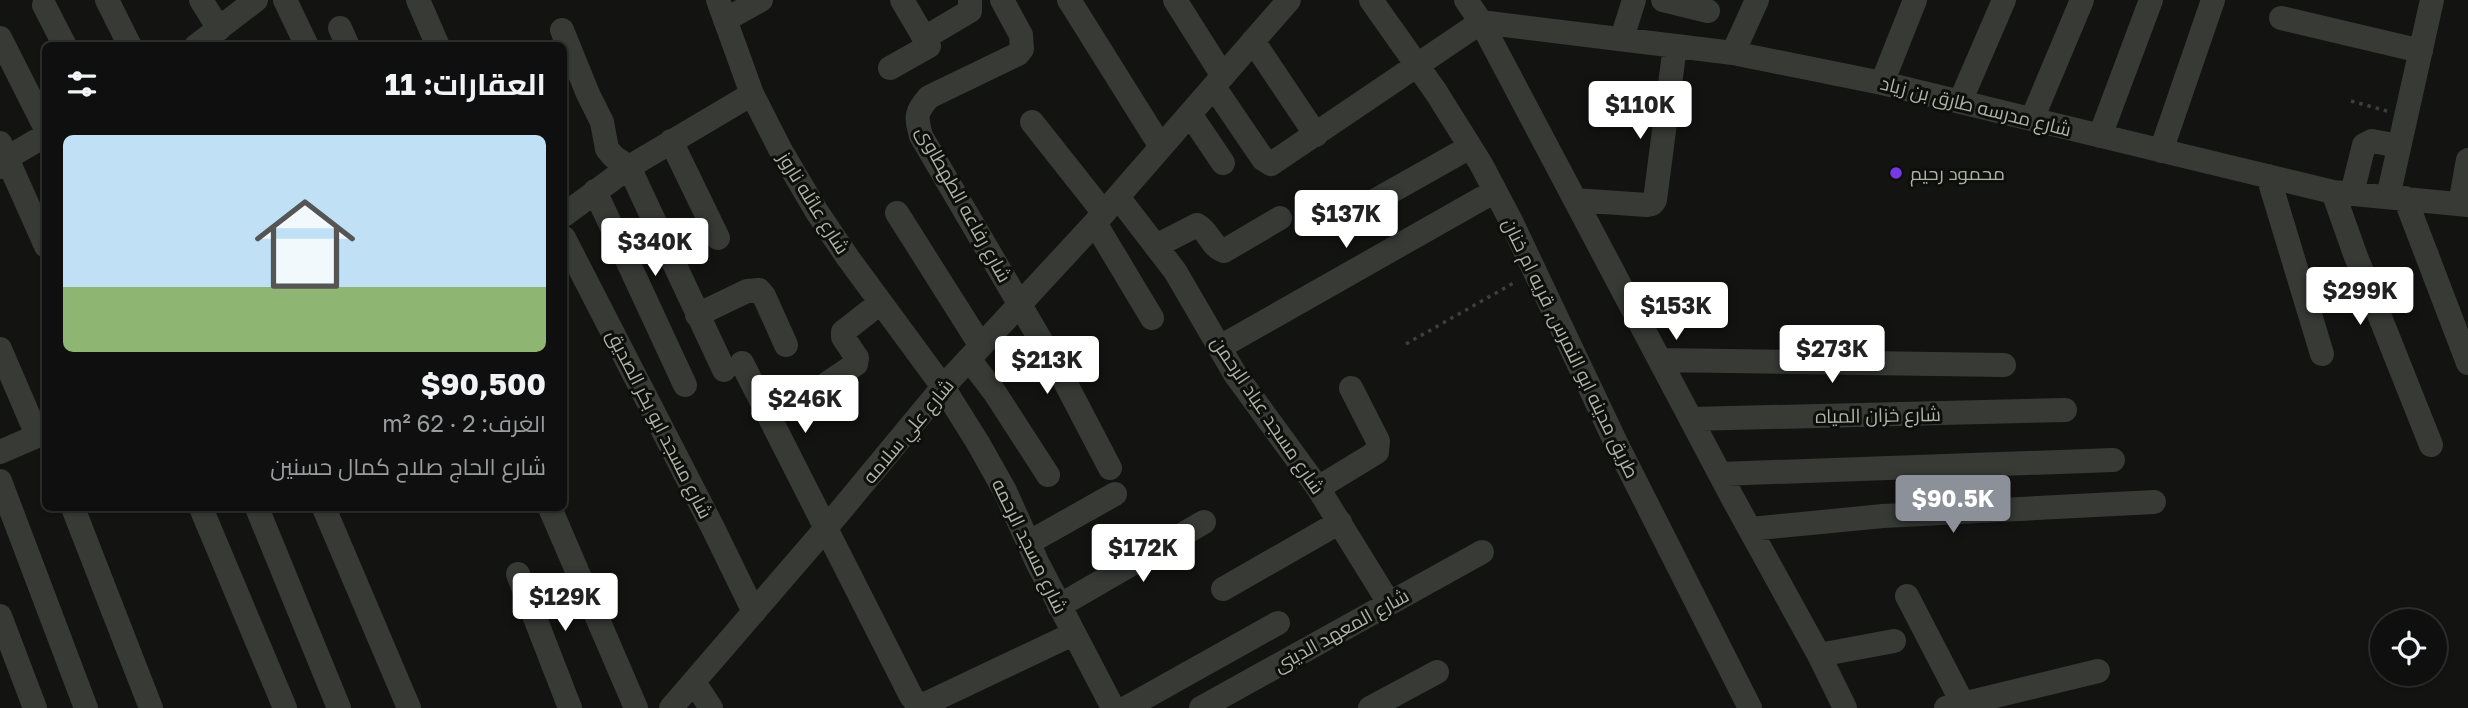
<!DOCTYPE html>
<html lang="ar">
<meta charset="utf-8">
<style>
:root{--surface:#0e0f0e;--page:#171817;--text:#f1f3f6;--muted:#9b9c9e;--line:#2e2f2e;--accent:#8c9099}
body{margin:0;font-family:"Golos Text",Cairo,sans-serif;background:var(--page);color:var(--text);direction:rtl;height:100vh;display:flex;flex-direction:column;font-size:26px;white-space:nowrap}
*{box-sizing:border-box;margin:0}
p{font-size:23px;color:var(--muted)}
.icon{flex:none;width:38px;height:38px;fill:none;stroke:currentColor;stroke-width:2;stroke-linecap:round;stroke-linejoin:round}
.map{position:relative;flex:1;overflow:hidden;direction:ltr}
.panel{position:absolute;left:42px;top:42px;width:525px;height:469px;display:flex;flex-direction:column;background:var(--surface);border-radius:10px;box-shadow:0 2px 5px #0004,0 0 0 2px var(--line);direction:rtl}
.panel>*{flex:none}
.tools{position:absolute;left:2370px;top:609px;display:grid;gap:14px}
.tools a{display:grid;place-items:center;width:77px;height:77px;border-radius:50%;background:var(--surface);box-shadow:0 2px 5px #0004,0 0 0 2px var(--line);font-size:35px}
.price{position:absolute;translate:-50% -60px;padding:0 16px;border-radius:7px;background:#fff;color:#222;font-size:23px;line-height:46px;filter:drop-shadow(0 2px 4px #0008)}
.price::after{content:'';position:absolute;left:50%;top:42px;width:21px;height:16px;margin-left:-10px;background:inherit;clip-path:polygon(0 0,100% 0,50% 100%)}
.price.active{background:var(--accent);color:#fff}
ul{padding:0;list-style:none}
li{display:grid;align-content:center;gap:14px;height:371px;padding:0 21px}
li span{display:grid;place-items:center;height:217px;border-radius:10px;color:#555}
li>.icon{margin-inline-start:auto}
span .icon{width:126px;height:126px;fill:#fffc;stroke-width:1}
li b{font-size:30px}
h2{display:flex;justify-content:space-between;align-items:center;height:84px;padding:0 21px;font-size:30px}
.map>svg:first-child{display:block}
.lines{fill:none;stroke-linecap:round;stroke-linejoin:round}
.path{stroke:#3d3f3a;stroke-width:3.5;stroke-dasharray:3.5 5;stroke-linecap:butt}
.minor{stroke:#383a36;stroke-width:24}
.poi-dot{fill:#7739e5;stroke:#0e0f0d;stroke-width:2.5}
.labels{text-anchor:middle;stroke-width:6;stroke-linejoin:round;paint-order:stroke}
.street-label{font-size:19px;fill:#aeb3a5;stroke:#0e0f0d}
.poi-label{font-size:19px;fill:#aeb3a5;stroke:#0e0f0d;text-anchor:start}
</style>
<div class="map">
<svg width="2468" height="708" viewBox="0 0 2468 708">
<rect width="100%" height="100%" fill="#131412"/>
<g class="lines">
<path class="path" d="M2351 101 2387 111
M1406 344 1517 281"/>
<path class="minor" d="M107 0 130 46
M201 0 219 29
M285 0 307 46
M418 0 438 46
M718 0 752 94 780 149 817 212 848 258 943 387 978 443 1005 491 1037 562 1113 708
M1002 0 1021 35 1022 49 1018 54 929 97C915 113 916 116 921 136L1064 380 1110 468
M1069 0 1161 147
M1175 0 1223 76
M1371 0 1436 92 1481 164 1511 221 1616 443 1750 708
M1466 0 1481 22 1732 497 1819 655 1845 708
M1663 0 1708 11
M44 5 65 46
M2281 18 2421 51
M725 20 761 0
M340 28 348 46
M562 30 588 94 602 122 607 149 614 157 629 167 724 370
M926 37 970 11V0
M0 38 46 129
M1622 38 1634 0
M1253 41 1316 135
M196 46 256 0
M1733 53 1757 0
M890 68 929 46 902 0
M1882 83 1915 0
M1214 87 1263 159 1271 164 1481 22 1733 53 1882 83 2333 192 2468 205
M1960 102 2004 0
M1190 114 1223 163
M2032 119 2082 0
M1032 122 1104 213
M2100 136 2151 0
M671 141 718 238
M0 143 46 246
M2161 151 2213 0
M0 167 7 158 46 135
M2268 176 2322 354
M595 191 685 385
M2333 192 2355 254 2431 445
M2352 193 2364 145 2372 141 2399 146
M1118 197 1175 271 1235 374 1318 488 1389 603
M2388 197 2432 0
M2405 198 2468 363
M1376 200 1470 147
M1575 200 1647 205 1652 204 1655 200 1675 46
M2460 204 2468 160
M897 213 981 346
M564 215 629 167 752 94
M1095 223 1152 318
M564 238 712 526 754 612
M1156 246 1197 225C1209 231 1211 247 1224 251L1280 218
M697 315 747 291 759 290 764 296 786 345
M1220 347 1495 191
M0 349 37 435
M969 359 995 393 1048 475
M1660 360 2004 365
M742 363 911 696 918 705H923L1073 634
M816 391 856 364 857 358 843 337V332L880 303
M1691 419 2065 410
M0 452 46 432
M1720 474 2113 460
M0 481 86 708
M1318 488 1377 452 1378 441 1351 388
M73 508 151 708
M201 508 285 708
M257 508 339 708
M324 508 409 708
M550 508 636 708
M1750 529 1883 516 2154 502
M1028 543 1115 494
M518 574 570 708
M1223 589 1340 522
M1907 596 1963 704
M1059 606 1204 522
M0 616 35 708
M1819 655 1894 641
M694 682 711 708
M671 708 827 527 943 387 1095 223 1289 0
M1126 708 1278 623
M1201 708 1482 552
M1370 708 1437 672
M1946 708 2098 671"/>
</g>
<circle class="poi-dot" cx="1896" cy="173" r="7"/>
<g class="labels">
<g class="street-label">
<text transform="translate(1976 106) rotate(14)" y="7">شارع مدرسه طارق بن زياد</text>
<text transform="translate(814 203) rotate(58)" y="7">شارع عائله ناروز</text>
<text transform="translate(964 204) rotate(61)" y="7">شارع رفاعه الطهطاوى</text>
<text transform="translate(1571 348) rotate(64)" y="7">طريق مدينه ابو النمرس, قريه ام خنان</text>
<text transform="translate(1268 415) rotate(56)" y="7">شارع مسجد عباد الرحمن</text>
<text transform="translate(1878 415) rotate(-1)" y="7">شارع خزان المياه</text>
<text transform="translate(660 424) rotate(63)" y="7">شارع مسجد ابو بكر الصديق</text>
<text transform="translate(908 431) rotate(-50)" y="7">شارع علي سلامه</text>
<text transform="translate(1030 546) rotate(64)" y="7">شارع مسجد الرحمه</text>
<text transform="translate(1341 630) rotate(-29)" y="7">شارع المعهد الدينى</text>
</g>
<g class="poi-label">
<text x="1910" y="180">محمود رحيم</text>
</g>
</g>
</svg>
<div class="tools">
<a><svg class="icon" aria-label="locate" viewBox="0 0 24 24"><circle cx="12" cy="12" r="6"/><path d="M12 2v4M12 18v4M2 12h4M18 12h4"/></svg></a>
</div>
<b class="price" style="left:1640px;top:141px">$110K</b>
<b class="price" style="left:1346px;top:250px">$137K</b>
<b class="price" style="left:655px;top:278px">$340K</b>
<b class="price" style="left:2360px;top:327px">$299K</b>
<b class="price" style="left:1676px;top:342px">$153K</b>
<b class="price" style="left:1832px;top:385px">$273K</b>
<b class="price" style="left:1047px;top:396px">$213K</b>
<b class="price" style="left:805px;top:435px">$246K</b>
<b class="price active" style="left:1953px;top:535px">$90.5K</b>
<b class="price" style="left:1143px;top:584px">$172K</b>
<b class="price" style="left:565px;top:633px">$129K</b>
<section class="panel">
<h2>العقارات: 11<svg class="icon" aria-label="filters" viewBox="0 0 24 24"><path d="M4 7h16M4 17h16"/><circle cx="9" cy="7" r="2"/><circle cx="15" cy="17" r="2"/></svg></h2>
<ul>
<li><span style="background:linear-gradient(#bfe0f5 70%,#8fb573 0)"><svg class="icon" aria-label="home" viewBox="0 0 24 24"><path d="M3 11l9-7 9 7M6 9v11h12V9"/></svg></span><div><b>$90,500</b><p>الغرف: 2 · 62 m²</p><p>شارع الحاج صلاح كمال حسنين</p></div></li>
</ul>
</section>
</div>
